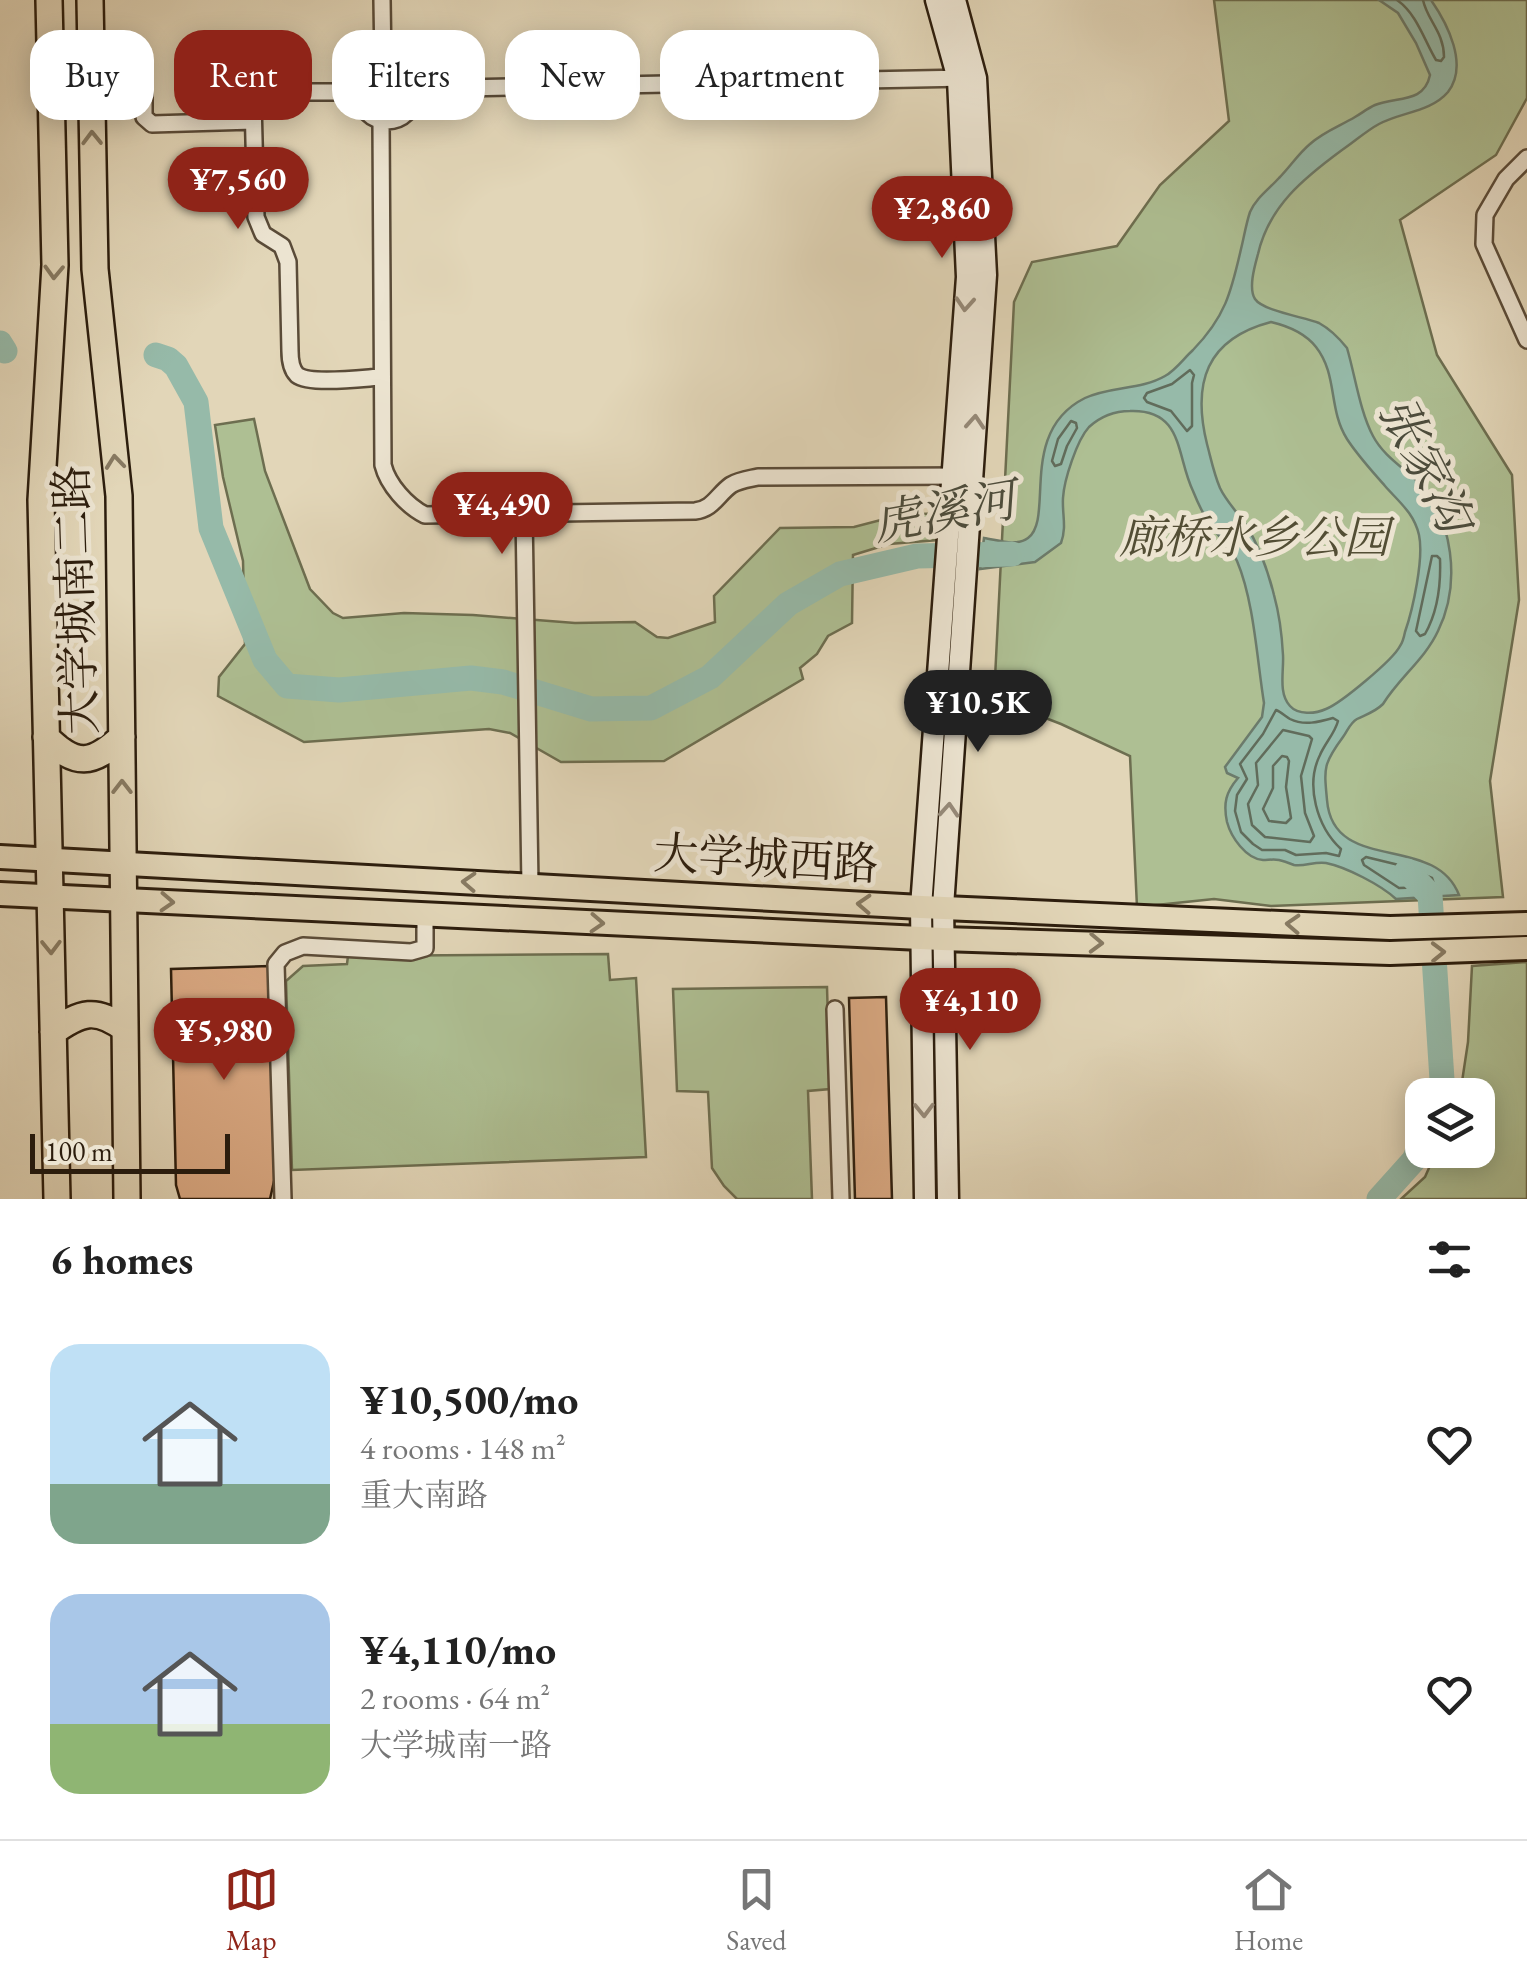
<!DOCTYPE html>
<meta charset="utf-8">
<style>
:root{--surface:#fff;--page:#f6f6f6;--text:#222;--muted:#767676;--line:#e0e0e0;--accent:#8f2418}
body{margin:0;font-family:"EB Garamond","Noto Serif SC",serif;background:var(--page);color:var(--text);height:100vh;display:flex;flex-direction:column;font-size:38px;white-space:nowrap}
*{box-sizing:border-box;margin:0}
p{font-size:32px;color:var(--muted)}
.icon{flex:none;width:55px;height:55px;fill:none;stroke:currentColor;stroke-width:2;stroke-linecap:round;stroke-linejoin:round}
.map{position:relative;height:1199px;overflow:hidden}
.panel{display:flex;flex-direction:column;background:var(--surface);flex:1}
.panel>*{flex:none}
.guide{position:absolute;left:30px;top:30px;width:1000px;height:90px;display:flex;gap:20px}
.fabs{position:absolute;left:1405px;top:1078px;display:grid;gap:20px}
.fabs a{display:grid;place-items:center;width:90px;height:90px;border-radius:20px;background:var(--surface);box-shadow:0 5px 25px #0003;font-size:50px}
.scale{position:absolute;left:30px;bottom:25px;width:200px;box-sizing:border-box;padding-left:10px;border:5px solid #2c1d0d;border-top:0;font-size:28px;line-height:35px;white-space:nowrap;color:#2c1d0d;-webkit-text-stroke:8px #ece4d1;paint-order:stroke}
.price{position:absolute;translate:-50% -85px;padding:0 22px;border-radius:35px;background:var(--accent);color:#fff;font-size:32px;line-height:65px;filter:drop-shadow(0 2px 5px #0008)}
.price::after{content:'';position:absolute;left:50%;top:60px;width:30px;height:22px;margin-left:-15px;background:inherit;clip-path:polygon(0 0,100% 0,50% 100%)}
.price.active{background:#222;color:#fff}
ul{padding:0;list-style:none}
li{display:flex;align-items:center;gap:30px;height:250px;padding:0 50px}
li span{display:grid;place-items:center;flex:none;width:280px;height:200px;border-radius:30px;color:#555}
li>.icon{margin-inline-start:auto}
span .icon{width:120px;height:120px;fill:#fffc;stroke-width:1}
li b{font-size:42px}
h2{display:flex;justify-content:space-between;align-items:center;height:120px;padding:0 50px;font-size:42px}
.chip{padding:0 35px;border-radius:30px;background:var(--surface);box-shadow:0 5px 25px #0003;font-size:35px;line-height:90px}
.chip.active{background:var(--accent);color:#fff}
.dock{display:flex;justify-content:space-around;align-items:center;height:140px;border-top:2px solid var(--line);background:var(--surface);font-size:28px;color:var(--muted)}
.dock a{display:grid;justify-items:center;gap:5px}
.dock .active{color:var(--accent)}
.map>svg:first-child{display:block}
.green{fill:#aebf93;stroke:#6d6e50;stroke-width:2.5}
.water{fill:#96baa9;stroke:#6c7b6b;stroke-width:2.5;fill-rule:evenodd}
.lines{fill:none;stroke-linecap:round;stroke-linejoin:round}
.shore{stroke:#616c5b;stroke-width:2.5}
.river{stroke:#96baa9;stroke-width:25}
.building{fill:#dbaa84;stroke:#2c1d0d;stroke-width:2.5}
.minor-casing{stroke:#5a4b38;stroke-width:20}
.secondary-casing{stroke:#2c1d0d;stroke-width:25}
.primary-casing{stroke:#2c1d0d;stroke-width:28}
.trunk-casing{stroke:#2c1d0d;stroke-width:30}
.minor{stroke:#ece4d1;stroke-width:15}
.secondary{stroke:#ece4d1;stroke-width:20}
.primary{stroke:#e2d6b8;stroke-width:22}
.trunk{stroke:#e2d6b8;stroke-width:25}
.oneway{stroke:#877a62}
.oneway2{stroke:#968a79}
.labels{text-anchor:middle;stroke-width:10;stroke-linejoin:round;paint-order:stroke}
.park-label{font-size:45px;font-style:italic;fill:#534e35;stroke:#ece4d1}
.street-label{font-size:45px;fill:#2c1d0d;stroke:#ece4d1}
.water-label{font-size:48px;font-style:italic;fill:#4c4c3c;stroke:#ece4d1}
</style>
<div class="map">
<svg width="1527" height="1199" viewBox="0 0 1527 1199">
<rect width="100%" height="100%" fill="#e2d6b8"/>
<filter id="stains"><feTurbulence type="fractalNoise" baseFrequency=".002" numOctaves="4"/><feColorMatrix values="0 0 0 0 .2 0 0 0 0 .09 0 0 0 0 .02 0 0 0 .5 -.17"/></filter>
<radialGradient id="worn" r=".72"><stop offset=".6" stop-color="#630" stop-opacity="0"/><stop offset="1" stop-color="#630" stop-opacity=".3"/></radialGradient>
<path class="green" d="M1214 0H1527V98L1496 155 1400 220 1437 355 1512 475 1519 600 1490 781 1503 897 1271 906 1214 899 1137 907 1130 756 1061 724 994 698 1014 302 1032 262 1117 246 1160 185 1229 121Z
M254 419 265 471 310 589 333 613 343 618 404 613 473 615 575 623 635 622 657 637 668 638 715 622 714 596 780 528 854 527 900 515 942 513 938 540 889 544 853 555 852 623 828 636 817 654 800 668 803 679 664 761 561 762 510 733 489 729 304 742 218 696 219 677 245 644 243 561 223 477 215 425Z
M608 954 610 980 636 978 646 1157 292 1170 286 981 303 966 347 964 348 956Z
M1527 962V1199H1401L1425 1177 1437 1150H1478V1095H1460L1468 1042 1472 966Z
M827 987 830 1089 808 1091 812 1199H737L724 1186 712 1168 708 1092 677 1091 673 989Z"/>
<path class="water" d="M1379 0H1431C1447 23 1469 65 1448 92 1431 112 1401 112 1379 124 1366 131 1354 142 1342 150 1304 178 1269 206 1258 254 1255 265 1248 288 1255 299 1263 311 1304 317 1319 323 1330 329 1339 338 1347 348 1355 375 1360 412 1373 436 1383 455 1401 466 1416 480 1454 518 1461 584 1438 631 1425 659 1399 678 1383 704 1375 712 1367 714 1357 719 1350 723 1348 730 1343 737 1323 764 1324 768 1327 800 1333 875 1435 832 1459 895L1396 899C1381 885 1346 867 1326 863 1315 861 1304 867 1294 865 1289 863 1284 861 1279 860 1274 859 1268 860 1263 860 1246 859 1231 837 1227 822 1223 803 1226 792 1238 778L1227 773 1225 767 1262 717 1264 703C1257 660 1254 601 1237 561 1231 547 1219 537 1210 525 1205 517 1197 501 1193 491 1176 456 1184 409 1130 411 1115 411 1100 417 1089 427 1077 440 1064 480 1063 498 1062 514 1067 527 1061 543L1035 562 980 569 984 538C998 540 1016 547 1028 538 1055 518 1017 432 1085 398 1110 386 1141 390 1165 376 1176 370 1184 358 1193 350 1225 317 1231 293 1241 249 1244 237 1246 224 1250 212 1256 198 1269 189 1279 178 1290 167 1298 154 1310 144 1323 132 1340 126 1355 117 1362 113 1368 108 1375 105 1396 96 1424 104 1430 75L1416 43 1398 13ZM1271 322C1288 326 1305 333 1316 347 1338 375 1328 409 1347 439 1358 456 1372 471 1385 486 1399 502 1414 513 1419 535 1424 558 1413 609 1405 632 1404 637 1403 642 1400 646 1393 660 1341 703 1326 709 1315 714 1298 715 1290 706 1278 693 1284 671 1283 655 1282 636 1279 613 1274 595 1268 571 1259 546 1246 525 1238 513 1226 501 1220 488 1214 474 1211 459 1207 444 1192 383 1206 339 1271 322Z"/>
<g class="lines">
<path class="shore" d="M1397 0C1417 14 1424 40 1436 60L1441 61 1444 57C1444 32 1427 20 1423 0
M1190 370 1194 375 1192 383V426L1187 431 1171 411 1147 402 1144 398 1147 393 1172 384Z
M1071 421 1076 423 1077 428 1067 446 1061 464 1055 466 1052 461 1058 439Z
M1432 556H1437L1440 559C1441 585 1438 611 1425 634L1420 636 1416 631Z
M1276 710C1281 712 1285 716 1290 719 1304 726 1319 722 1333 718L1338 721C1335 733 1325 743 1320 755 1305 785 1317 827 1341 849L1339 856 1326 853 1296 855 1285 850H1262L1253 844 1241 832 1235 811 1237 795 1247 779 1240 764 1263 734Z
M1283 730 1309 736 1312 739 1301 776 1305 813 1314 836 1310 842 1265 837 1252 825 1248 804 1258 785 1256 763Z
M1282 756 1287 757 1289 761 1286 787 1291 818 1286 823 1269 821 1263 809 1273 788V766Z
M1366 857 1403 866 1432 878 1434 884 1430 887 1399 888 1364 865 1362 860Z"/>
<path class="river" d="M0 343 5 351
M156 355 168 359 176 366 196 402 211 528 265 660 287 686 339 690 471 678 503 682 591 709 651 708 710 677 788 604 840 574 917 556 1012 554
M1407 871 1430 895 1443 1095
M1379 1199 1414 1160 1422 1142"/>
</g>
<path class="building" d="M269 966 277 1168 270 1199H180L176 1185 171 969Z
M886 997 892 1199H855L849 998Z"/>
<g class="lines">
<defs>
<path id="minor" d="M382 0 383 65
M359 93a28 28 0 1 1 56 0a28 28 0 1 1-56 0Z
M415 89 967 78
M360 92H263L257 94 253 102 256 217 263 234 282 246 288 262 290 351C290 359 291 369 297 375 310 385 364 378 381 377
M91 95H144V117L152 124 253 121
M381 120 383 465C388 485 407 506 425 515L695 511C713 509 717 495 731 485 739 480 749 479 758 477L962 476
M1527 158 1506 179 1485 215 1484 244 1527 340
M524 514 530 885
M835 1009 841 1199
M283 1199 276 964 285 953 303 946 411 952 425 948V914"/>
<path id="secondary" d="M925 1199 921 907 967 277 958 79 936 0
M948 1199 943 907 986 275 976 78 955 0"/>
<path id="primary" d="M0 857 921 907 1390 928 1527 924
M0 894 942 939 1390 953 1527 948"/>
<path id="trunk" d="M49 0 55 265 41 500 57 1199
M90 0 95 269 119 496 127 1199
M46 737C76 767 92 765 122 737
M53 1032C81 1012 96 1007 125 1029"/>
</defs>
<use href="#minor" class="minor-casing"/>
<use href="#secondary" class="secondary-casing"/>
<use href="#primary" class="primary-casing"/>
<use href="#trunk" class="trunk-casing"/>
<use href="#minor" class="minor"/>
<use href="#secondary" class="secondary"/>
<use href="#primary" class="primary"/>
<use href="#trunk" class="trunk"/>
</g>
<defs><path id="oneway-chevron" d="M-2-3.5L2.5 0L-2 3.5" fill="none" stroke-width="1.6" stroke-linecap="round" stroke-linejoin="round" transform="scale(2.5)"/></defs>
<g class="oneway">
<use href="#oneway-chevron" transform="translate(92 138) rotate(-91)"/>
<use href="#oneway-chevron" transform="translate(54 272) rotate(92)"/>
<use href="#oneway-chevron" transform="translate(115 462) rotate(-96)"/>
<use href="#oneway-chevron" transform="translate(122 787) rotate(-90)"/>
<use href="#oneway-chevron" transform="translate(469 882) rotate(-177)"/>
<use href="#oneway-chevron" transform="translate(167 902) rotate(3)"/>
<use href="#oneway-chevron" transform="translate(864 904) rotate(-177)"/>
<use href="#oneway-chevron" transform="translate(597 923) rotate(3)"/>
<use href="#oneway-chevron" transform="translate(1293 924) rotate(-177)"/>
<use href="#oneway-chevron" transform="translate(1096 943) rotate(2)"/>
<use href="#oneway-chevron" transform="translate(51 947) rotate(89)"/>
<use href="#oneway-chevron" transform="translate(1438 952) rotate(-1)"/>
</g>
<g class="oneway2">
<use href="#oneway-chevron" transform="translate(965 304) rotate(94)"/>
<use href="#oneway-chevron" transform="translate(975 422) rotate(-86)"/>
<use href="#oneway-chevron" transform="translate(949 810) rotate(-86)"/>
<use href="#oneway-chevron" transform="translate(924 1110) rotate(89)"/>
</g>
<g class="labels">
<g class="park-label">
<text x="1254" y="553">廊桥水乡公园</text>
</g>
<g class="street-label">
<text transform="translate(75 600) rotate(-92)" y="16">大学城南二路</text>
<text transform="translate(766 858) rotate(3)" y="16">大学城西路</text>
</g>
<g class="water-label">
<text transform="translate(1426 464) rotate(63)" y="17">张家沟</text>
<text transform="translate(944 511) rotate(-10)" y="17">虎溪河</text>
</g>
</g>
<rect width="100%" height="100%" filter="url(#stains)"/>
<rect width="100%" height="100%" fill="url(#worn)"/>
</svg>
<div class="fabs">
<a><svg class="icon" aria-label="layers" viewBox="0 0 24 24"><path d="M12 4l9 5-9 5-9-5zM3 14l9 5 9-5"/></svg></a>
</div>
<div class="scale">100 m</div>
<b class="price" style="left:238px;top:232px">¥7,560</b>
<b class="price" style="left:942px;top:261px">¥2,860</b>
<b class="price" style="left:502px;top:557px">¥4,490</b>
<b class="price active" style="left:978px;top:755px">¥10.5K</b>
<b class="price" style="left:970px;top:1053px">¥4,110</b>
<b class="price" style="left:224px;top:1083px">¥5,980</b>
<div class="guide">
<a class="chip">Buy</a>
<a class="chip active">Rent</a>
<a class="chip">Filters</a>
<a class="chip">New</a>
<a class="chip">Apartment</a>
</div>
</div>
<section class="panel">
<h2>6 homes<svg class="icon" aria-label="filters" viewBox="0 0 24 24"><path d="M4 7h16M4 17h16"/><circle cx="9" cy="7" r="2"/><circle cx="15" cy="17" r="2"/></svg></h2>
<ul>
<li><span style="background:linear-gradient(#bfe0f5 70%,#7fa58c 0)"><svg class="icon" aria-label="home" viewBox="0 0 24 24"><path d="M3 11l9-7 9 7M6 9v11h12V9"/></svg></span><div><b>¥10,500/mo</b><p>4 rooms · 148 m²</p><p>重大南路</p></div><svg class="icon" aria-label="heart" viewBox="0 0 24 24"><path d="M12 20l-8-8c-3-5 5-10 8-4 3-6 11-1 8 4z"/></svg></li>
<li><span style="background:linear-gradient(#a9c7e8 65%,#8fb573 0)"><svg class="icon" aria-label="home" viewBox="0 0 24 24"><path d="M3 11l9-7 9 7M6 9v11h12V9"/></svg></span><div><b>¥4,110/mo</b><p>2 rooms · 64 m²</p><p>大学城南一路</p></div><svg class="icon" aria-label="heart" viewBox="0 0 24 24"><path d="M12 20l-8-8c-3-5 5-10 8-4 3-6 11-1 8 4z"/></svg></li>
</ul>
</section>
<nav class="dock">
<a class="active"><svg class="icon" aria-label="map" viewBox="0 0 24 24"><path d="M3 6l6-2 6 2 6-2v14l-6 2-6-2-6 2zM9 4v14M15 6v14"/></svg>Map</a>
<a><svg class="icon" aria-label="saved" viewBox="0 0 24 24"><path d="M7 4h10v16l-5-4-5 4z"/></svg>Saved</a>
<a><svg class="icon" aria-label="home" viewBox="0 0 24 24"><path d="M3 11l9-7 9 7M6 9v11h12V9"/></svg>Home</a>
</nav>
